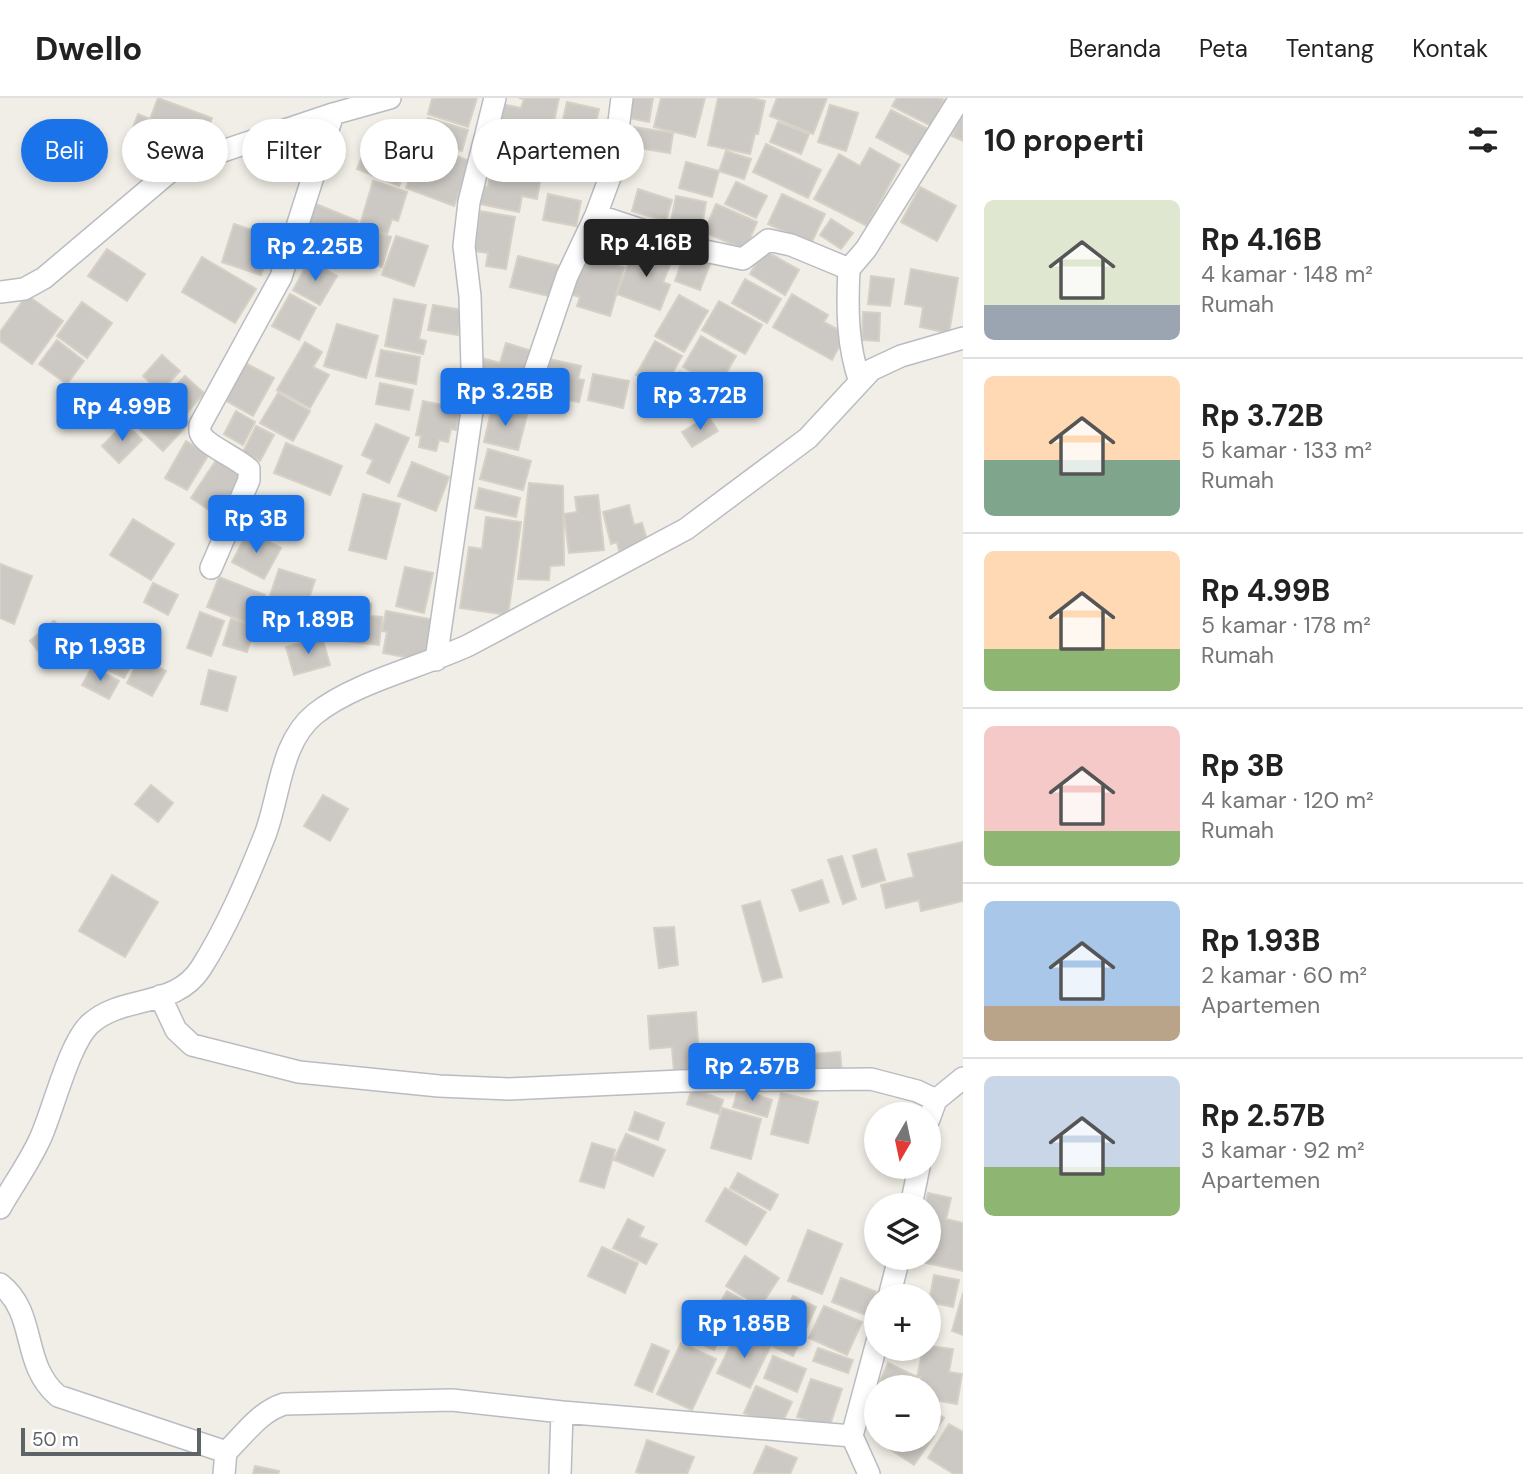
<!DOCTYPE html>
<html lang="id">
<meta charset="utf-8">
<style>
:root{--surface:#fff;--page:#f6f6f6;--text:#222;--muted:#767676;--line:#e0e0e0;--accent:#1a73e8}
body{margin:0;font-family:"DM Sans",sans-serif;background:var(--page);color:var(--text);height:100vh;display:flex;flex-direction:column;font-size:26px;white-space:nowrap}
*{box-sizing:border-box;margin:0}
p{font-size:23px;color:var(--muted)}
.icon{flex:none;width:38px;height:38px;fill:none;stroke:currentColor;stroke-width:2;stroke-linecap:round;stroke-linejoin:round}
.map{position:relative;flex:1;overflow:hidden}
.panel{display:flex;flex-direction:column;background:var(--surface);width:560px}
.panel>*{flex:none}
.top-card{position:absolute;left:21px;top:21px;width:665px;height:63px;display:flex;gap:14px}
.needle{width:46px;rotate:189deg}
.fabs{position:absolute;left:864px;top:1004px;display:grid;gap:14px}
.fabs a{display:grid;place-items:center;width:77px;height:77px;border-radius:50%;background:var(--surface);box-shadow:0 4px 10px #0003;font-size:35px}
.scale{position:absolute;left:21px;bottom:18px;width:180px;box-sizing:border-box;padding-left:7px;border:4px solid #5e6368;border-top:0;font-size:19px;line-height:24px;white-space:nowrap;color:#5e6368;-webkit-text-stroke:5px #fff;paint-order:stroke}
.price{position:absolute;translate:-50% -60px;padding:0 16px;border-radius:7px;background:var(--accent);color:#fff;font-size:23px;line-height:46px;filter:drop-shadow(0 2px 4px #0008)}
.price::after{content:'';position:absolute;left:50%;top:42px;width:21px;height:16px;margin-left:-10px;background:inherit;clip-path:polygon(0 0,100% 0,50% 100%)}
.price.selected{background:#222;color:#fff}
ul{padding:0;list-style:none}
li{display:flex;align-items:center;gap:21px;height:175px;padding:0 21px}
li+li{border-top:2px solid var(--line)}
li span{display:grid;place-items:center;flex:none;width:196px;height:140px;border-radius:10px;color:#555}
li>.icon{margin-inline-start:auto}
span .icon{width:84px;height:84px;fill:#fffc;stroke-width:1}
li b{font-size:30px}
h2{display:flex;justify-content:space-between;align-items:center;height:84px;padding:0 21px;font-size:30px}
.pill{padding:0 24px;border-radius:32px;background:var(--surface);box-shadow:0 4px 10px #0003;font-size:24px;line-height:63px}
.pill.selected{background:var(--accent);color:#fff}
header{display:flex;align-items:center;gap:42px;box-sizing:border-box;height:98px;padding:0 35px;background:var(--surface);border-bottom:2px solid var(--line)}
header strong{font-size:33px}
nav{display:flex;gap:38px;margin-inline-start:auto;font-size:24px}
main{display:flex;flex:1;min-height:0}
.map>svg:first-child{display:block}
.building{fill:#ccc9c4;stroke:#d6d0c5;stroke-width:2}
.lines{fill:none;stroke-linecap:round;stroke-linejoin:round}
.street-casing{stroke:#b9bcc1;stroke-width:24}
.street{stroke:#fff;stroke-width:21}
</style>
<header>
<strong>Dwello</strong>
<nav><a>Beranda</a><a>Peta</a><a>Tentang</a><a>Kontak</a></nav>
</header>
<main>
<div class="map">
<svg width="963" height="1376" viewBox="0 0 963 1376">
<rect width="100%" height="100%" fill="#f1eee7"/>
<path class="building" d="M158 0 212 20 201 51 181 44 172 69 125 51 138 16 150 21Z
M436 0H477L468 29 428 16 432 1Z
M519 0H559L547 56 489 44 497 5 521 10 524 1Z
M633 0H653L649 24 629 20Z
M661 0H705L695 39 654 29Z
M718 0H750L765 3 758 36H755L750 56 708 47Z
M777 0H827L813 36 770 18Z
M897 0H939L944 2 931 28 892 8Z
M567 4 599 11 596 25 606 27 596 74 553 65Z
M830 7 858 15 846 53 818 44Z
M891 12 928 31 913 59 876 39Z
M963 14V43L952 38Z
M428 20 468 32 462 53 422 41Z
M778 24 809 36 801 56 770 44Z
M634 29 673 35 670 55 631 49Z
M368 44 410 60 399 88 357 71Z
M422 45 470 63 454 108 406 90Z
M766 46 821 72 808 100 753 74Z
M870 50 900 67 867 128 814 101 839 56 860 68Z
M726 53 751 61 744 81 719 73Z
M508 54 544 61 537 101 522 98 519 114 475 105 478 87 488 89 490 77 503 79Z
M686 64 719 73 712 99 679 90Z
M373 83 407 94 398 123 392 121 387 136 360 127Z
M736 84 767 98 756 120 725 106Z
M920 89 956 108 937 143 901 124Z
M638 91 672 102 666 123 632 113Z
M548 96 581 103 576 128 543 122Z
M782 96 825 116 811 146 768 126Z
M676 98 706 104 701 134 670 128Z
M316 106 358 123 342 163 325 156 329 147 304 136Z
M716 106 757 124 745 152 704 134Z
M480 113 515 119 506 171 486 168 488 155 474 153Z
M831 121 853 135 841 151 820 137Z
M234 126 273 139 261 177 222 164Z
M367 131 391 139 382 169 358 162Z
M396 138 428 148 414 188 382 177Z
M635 149 672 162 663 184 670 187 660 212 617 196Z
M107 151 145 176 127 203 88 178Z
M764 152 799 172 785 197 750 176Z
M685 154 711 163 700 192 675 183Z
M582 157 624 170 610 218 577 208 580 199 570 196Z
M518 158 560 168 553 199 510 189Z
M202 159 256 191 235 225 182 194Z
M309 163 337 178 320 207 293 192Z
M911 171 958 180 949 235 920 229 923 209 905 206Z
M871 178 894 181 890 208 868 206Z
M745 181 781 201 767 225 732 205Z
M290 196 316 210 299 242 272 228Z
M792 196 828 217 824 224 846 236 832 262 773 229Z
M27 197 63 223 32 266 0 243V234Z
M679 197 708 213 684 254 655 238Z
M394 201 426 207 419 241 426 243 423 256 385 248Z
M719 203 762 227 745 256 702 232Z
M82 204 112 225 87 260 57 238Z
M433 207 463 212 458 237 428 232Z
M863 214 880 215 879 243 862 242Z
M337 226 378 238 366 280 324 268Z
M701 238 736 258 718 289 683 269Z
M57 242 84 263 67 286 39 266Z
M655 243 682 258 663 292 636 277Z
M305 244 322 254 313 269 329 277 310 310 277 292Z
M506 245 532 253 522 288 478 276 482 260 500 265Z
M381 252 420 259 416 286 376 278Z
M162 257 180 273 160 294 143 278Z
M549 261 581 268 578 281 584 282 579 304 542 297Z
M243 264 274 280 253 318 223 301Z
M680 274 714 293 702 313 669 294Z
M593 276 629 283 623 310 588 302Z
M185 278 204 295 185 317 165 299Z
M380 285 413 292 409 312 376 306Z
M152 290 189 325 163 353 126 318Z
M278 295 310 313 293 343 260 325Z
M423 303 461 311 456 332 451 331 448 344 439 342 436 353 419 349 421 338 416 337Z
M492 309 527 317 518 352 484 344Z
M236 313 255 324 243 347 224 336Z
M708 318 718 333 692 349 682 334Z
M125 325 142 342 119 365 102 348Z
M376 326 409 340 389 385 367 375 373 362 362 357Z
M256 328 274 337 260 363 243 354Z
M186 343 209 356 187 392 165 380Z
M286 345 342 368 330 397 274 375Z
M488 351 531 363 523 392 480 381Z
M217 361 246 380 220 419 191 400Z
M412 364 449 379 436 413 398 398Z
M529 385 563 388 564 467 550 468 549 482 518 481Z
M479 390 520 400 516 419 475 410Z
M363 396 400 406 386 461 349 452Z
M598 397 604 452 569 455 564 416 577 414 575 399Z
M629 407 634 427 642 425 648 445 619 453 617 444 611 446 603 414Z
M261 408 283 419 288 409 303 416 289 442 253 424Z
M486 419 521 424 508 517 460 510 469 449 482 451Z
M133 421 174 446 151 482 110 457Z
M248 433 281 450 264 481 232 464Z
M0 466 32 478 14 526 0 520Z
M405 469 433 475 424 515 396 508Z
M279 471 315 482 300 529 263 518Z
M219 479 265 497 253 527 207 509Z
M153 485 178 497 168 517 144 504Z
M331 501 371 506 370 518 382 519 379 547 327 541Z
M386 513 435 522 427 563 383 555 387 534 382 533Z
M200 514 224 523 211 558 187 550Z
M231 521 255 528 247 554 223 547Z
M54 523 74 546 49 566 30 543Z
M106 534 140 551 124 580 91 563Z
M322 539 330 567 294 577 286 549Z
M140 560 166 573 152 598 127 585Z
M92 569 119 583 109 601 82 587Z
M209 572 236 579 227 613 201 606Z
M151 687 173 705 158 724 135 706Z
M323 697 348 711 330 743 304 728Z
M963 744V803L921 813 919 802 886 810 881 787 914 779 908 756Z
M876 751 885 782 862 789 853 758Z
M842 758 856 801 843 806 828 762Z
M112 777 158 804 125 859 79 833Z
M822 782 829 804 800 813 792 792Z
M760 803 782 879 763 884 742 808Z
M674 829 678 867 659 870 654 830Z
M696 914 700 974 674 975 672 949 650 951 648 918Z
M840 954 842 974 812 975 811 956Z
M692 991 723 1002 719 1016 687 1006Z
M738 991 772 1002 767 1019 733 1009Z
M781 995 818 1004 808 1045 771 1036Z
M722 1010 761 1021 751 1061 711 1050Z
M635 1014 664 1025 658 1042 629 1032Z
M626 1036 665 1052 653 1078 614 1062Z
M592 1045 615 1052 604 1090 580 1083Z
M738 1075 778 1097 770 1112 730 1090Z
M725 1090 766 1114 746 1147 706 1123Z
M928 1095 951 1100 946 1121 963 1125V1173L913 1162 929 1160V1108H925Z
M628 1121 644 1129 639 1139 657 1146 646 1166 613 1150Z
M808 1132 842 1146 822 1196 788 1183Z
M602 1149 638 1165 625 1195 588 1178Z
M745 1158 779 1180 760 1209 726 1188Z
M934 1177 959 1182 953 1209 929 1204Z
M841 1180 877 1194 868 1218 832 1204Z
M727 1193 757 1210 747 1227 717 1210Z
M963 1195V1237L952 1233Z
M793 1198 816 1209 793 1258 751 1238 766 1206 785 1215Z
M824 1208 862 1224 847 1257 809 1240Z
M711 1221 726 1229 714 1252 699 1245Z
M737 1234 770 1249 750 1290 717 1275Z
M681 1245 716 1261 692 1312 657 1296Z
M652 1246 669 1253 652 1294 635 1287Z
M929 1248 953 1251 949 1274 962 1276 957 1306 929 1301V1290H920L921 1279H917L923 1251H929Z
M818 1250 853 1262 848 1275 813 1263Z
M773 1258 806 1271 797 1294 764 1280Z
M888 1265 917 1279 912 1290H877V1299L873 1298Z
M811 1281 842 1291 829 1330 797 1319Z
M756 1288 792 1304 779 1332 744 1315Z
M929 1310 944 1320 934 1335 929 1332Z
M949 1326 963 1334V1376H954L928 1360Z
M929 1336 934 1338 914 1367 888 1350 893 1342H929Z
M647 1342 694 1359 687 1376H643L636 1374Z
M766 1348 797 1360 790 1376 754 1375Z
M255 1368 279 1373 278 1376H253Z"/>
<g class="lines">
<defs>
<path id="street" d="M596 117 705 153 743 161 768 142 791 147 849 171 866 151 960 0
M849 171C847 210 847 247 860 284
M0 194 24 191 44 180 167 76 184 66 333 16 390 0
M528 293 567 178 596 117 613 71 622 0
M211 470 249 382V371C237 360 208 348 202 338 199 334 200 333 200 327L281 179 333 16
M436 562 473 306 470 198 464 148 469 104 495 0
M160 898 176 932 192 947 299 974 439 988 509 991 680 983 871 981 917 993 936 1002
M929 1021 936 1002 963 980
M911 1108 919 1069
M0 1110C13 1087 29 1065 40 1041 53 1013 69 945 90 926 123 896 175 911 201 870 227 829 247 782 265 737 280 698 280 644 315 616 355 584 422 569 469 547L686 431 808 340 871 272 901 258 963 240
M0 1186C38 1216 20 1265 58 1298L226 1354C245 1336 259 1314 284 1306L452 1302 562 1314 852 1338 869 1376
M889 1199 899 1160
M852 1338 877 1244
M224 1376 226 1354
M560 1376 562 1314"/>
</defs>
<use href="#street" class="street-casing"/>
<use href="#street" class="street"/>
</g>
</svg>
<div class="fabs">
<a><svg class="needle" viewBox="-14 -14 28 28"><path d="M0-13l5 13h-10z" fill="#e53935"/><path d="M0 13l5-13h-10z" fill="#767676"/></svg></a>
<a><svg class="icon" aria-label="layers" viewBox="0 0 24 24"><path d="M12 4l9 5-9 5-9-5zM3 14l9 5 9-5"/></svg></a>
<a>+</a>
<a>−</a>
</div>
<div class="scale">50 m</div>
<b class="price selected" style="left:646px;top:181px">Rp 4.16B</b>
<b class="price" style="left:315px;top:185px">Rp 2.25B</b>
<b class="price" style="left:505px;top:330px">Rp 3.25B</b>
<b class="price" style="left:700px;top:334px">Rp 3.72B</b>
<b class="price" style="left:122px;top:345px">Rp 4.99B</b>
<b class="price" style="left:256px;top:457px">Rp 3B</b>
<b class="price" style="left:308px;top:558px">Rp 1.89B</b>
<b class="price" style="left:100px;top:585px">Rp 1.93B</b>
<b class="price" style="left:752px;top:1005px">Rp 2.57B</b>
<b class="price" style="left:744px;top:1262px">Rp 1.85B</b>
<div class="top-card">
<a class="pill selected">Beli</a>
<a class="pill">Sewa</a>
<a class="pill">Filter</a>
<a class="pill">Baru</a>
<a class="pill">Apartemen</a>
</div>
</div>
<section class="panel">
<h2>10 properti<svg class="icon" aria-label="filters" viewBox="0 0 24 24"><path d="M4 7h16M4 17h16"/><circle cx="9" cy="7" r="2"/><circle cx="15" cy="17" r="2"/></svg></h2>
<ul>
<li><span style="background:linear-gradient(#dfe7d0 75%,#9aa5b1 0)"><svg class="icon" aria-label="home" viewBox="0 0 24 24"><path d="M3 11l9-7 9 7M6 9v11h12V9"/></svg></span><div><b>Rp 4.16B</b><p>4 kamar · 148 m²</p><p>Rumah</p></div></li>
<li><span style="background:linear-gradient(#ffd9b3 60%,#7fa58c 0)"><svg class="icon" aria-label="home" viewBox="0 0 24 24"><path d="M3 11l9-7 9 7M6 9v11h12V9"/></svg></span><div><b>Rp 3.72B</b><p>5 kamar · 133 m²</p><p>Rumah</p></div></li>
<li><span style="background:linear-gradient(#ffd9b3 70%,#8fb573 0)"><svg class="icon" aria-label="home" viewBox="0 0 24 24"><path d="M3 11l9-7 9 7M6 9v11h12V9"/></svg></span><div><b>Rp 4.99B</b><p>5 kamar · 178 m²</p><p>Rumah</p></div></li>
<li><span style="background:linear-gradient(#f6c9c9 75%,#8fb573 0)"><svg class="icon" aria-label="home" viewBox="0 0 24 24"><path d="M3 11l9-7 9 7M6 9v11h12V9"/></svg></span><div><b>Rp 3B</b><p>4 kamar · 120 m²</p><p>Rumah</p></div></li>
<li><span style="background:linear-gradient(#a9c7e8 75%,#b9a48a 0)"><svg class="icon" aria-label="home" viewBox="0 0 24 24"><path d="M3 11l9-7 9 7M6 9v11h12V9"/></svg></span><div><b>Rp 1.93B</b><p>2 kamar · 60 m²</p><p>Apartemen</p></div></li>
<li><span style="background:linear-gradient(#c9d6e8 65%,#8fb573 0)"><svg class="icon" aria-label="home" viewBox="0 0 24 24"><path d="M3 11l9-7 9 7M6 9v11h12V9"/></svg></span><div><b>Rp 2.57B</b><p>3 kamar · 92 m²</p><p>Apartemen</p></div></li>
</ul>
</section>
</main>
